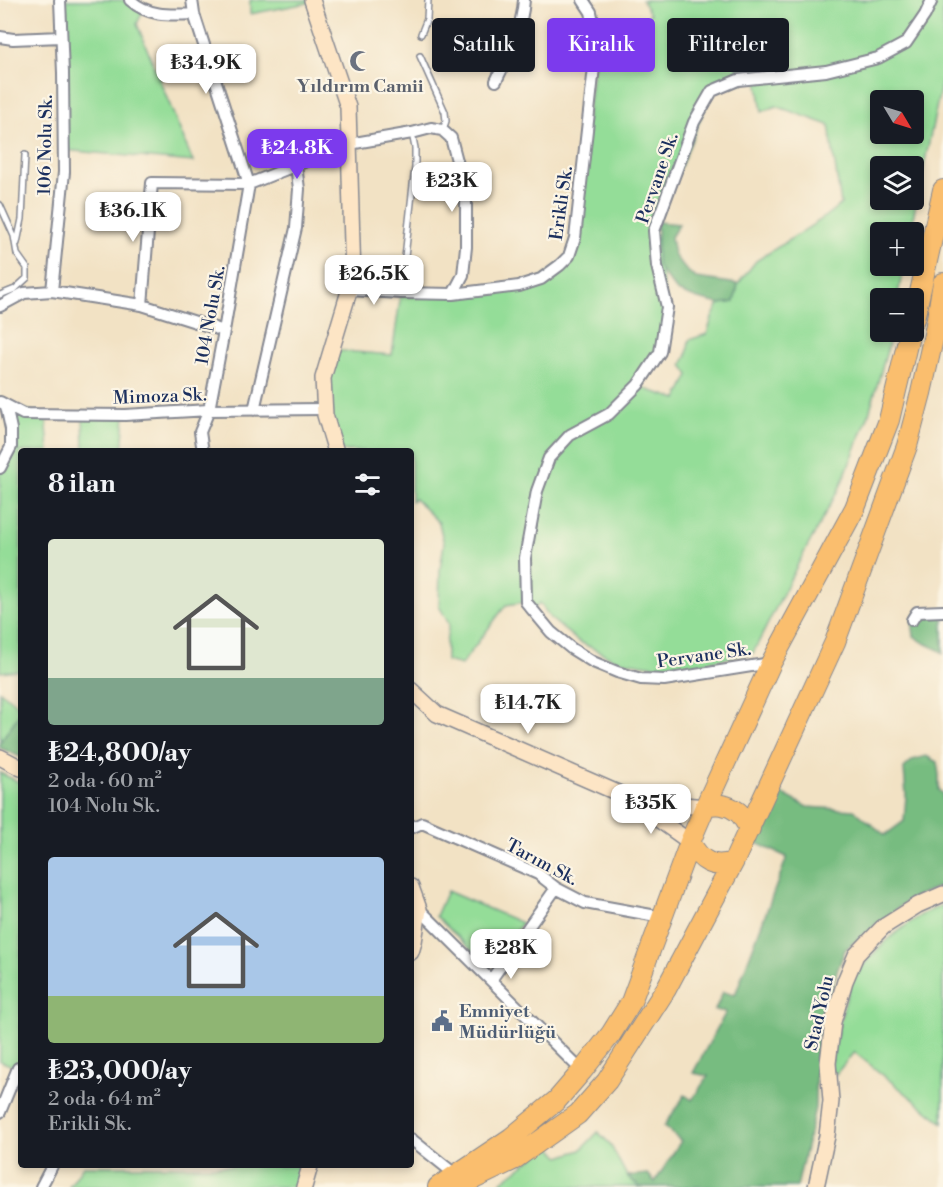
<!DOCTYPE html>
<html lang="tr">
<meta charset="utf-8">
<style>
:root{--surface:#171b24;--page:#20242c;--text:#f1f3f6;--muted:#9ea1a6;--accent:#7c3aed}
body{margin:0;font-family:"Libre Bodoni",serif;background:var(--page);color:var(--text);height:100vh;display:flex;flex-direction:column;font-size:22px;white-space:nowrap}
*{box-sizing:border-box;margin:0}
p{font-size:20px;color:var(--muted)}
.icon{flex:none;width:33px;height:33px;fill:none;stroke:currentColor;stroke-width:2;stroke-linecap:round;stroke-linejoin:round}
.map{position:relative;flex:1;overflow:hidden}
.drawer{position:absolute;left:18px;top:448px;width:396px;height:720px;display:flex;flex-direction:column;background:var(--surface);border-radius:6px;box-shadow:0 3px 9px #0003}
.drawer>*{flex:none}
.guide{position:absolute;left:432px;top:18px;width:420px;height:54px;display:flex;gap:12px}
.needle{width:39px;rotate:128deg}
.fabs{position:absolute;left:870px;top:90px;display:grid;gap:12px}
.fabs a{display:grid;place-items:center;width:54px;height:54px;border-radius:6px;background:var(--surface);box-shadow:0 3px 9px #0003;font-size:30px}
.price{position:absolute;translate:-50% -51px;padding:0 14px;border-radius:12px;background:#fff;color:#222;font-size:20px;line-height:39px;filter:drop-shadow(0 2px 3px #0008)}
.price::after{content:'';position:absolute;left:50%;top:36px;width:18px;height:14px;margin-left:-9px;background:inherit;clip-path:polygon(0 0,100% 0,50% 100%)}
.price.active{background:var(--accent);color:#fff}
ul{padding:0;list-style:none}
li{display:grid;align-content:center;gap:12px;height:318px;padding:0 30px}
li span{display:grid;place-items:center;height:186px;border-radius:6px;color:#555}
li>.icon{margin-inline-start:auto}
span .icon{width:108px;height:108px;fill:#fffc;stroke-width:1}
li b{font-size:26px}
h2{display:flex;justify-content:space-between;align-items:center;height:72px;padding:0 30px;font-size:26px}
.tag{padding:0 21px;border-radius:6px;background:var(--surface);box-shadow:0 3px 9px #0003;font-size:21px;line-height:54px}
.tag.active{background:var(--accent);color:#fff}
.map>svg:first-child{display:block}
.green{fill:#94dd98;stroke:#58867b;stroke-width:1.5;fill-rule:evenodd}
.forest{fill:#77bc80;stroke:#49766f;stroke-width:1.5}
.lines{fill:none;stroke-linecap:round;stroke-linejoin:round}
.lane-casing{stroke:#868891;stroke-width:8}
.street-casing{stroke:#868891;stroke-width:14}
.secondary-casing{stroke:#868891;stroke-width:18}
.highway-casing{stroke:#868891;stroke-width:22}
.lane{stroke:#fff;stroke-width:5}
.street{stroke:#fff;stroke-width:10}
.secondary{stroke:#fde5c5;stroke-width:15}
.highway{stroke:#fabe6e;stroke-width:20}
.labels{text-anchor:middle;stroke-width:4.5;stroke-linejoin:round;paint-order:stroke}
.worship-label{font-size:18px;font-weight:bold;fill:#5b616d;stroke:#fcf5e5}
.street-label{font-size:18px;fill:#1b2f5e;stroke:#fcf5e5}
.service-label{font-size:18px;font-weight:bold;fill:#4e5e75;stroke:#fcf5e5;text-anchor:start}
</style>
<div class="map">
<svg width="943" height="1187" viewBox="0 0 943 1187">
<rect width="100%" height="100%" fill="#fcf5e5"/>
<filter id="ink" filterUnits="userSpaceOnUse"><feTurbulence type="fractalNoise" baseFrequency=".0167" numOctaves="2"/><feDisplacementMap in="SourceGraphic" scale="12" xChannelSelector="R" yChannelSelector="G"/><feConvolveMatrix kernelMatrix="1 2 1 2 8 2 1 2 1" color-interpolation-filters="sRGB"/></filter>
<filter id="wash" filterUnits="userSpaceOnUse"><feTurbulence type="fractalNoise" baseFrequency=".008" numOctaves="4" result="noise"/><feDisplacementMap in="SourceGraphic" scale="24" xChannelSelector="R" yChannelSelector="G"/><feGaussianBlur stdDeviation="1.35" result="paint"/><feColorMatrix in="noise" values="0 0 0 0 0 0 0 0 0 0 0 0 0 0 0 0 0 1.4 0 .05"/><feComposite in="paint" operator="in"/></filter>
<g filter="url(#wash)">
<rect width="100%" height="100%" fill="#f2e2c4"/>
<path class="green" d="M60 0H130L144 9 137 24 193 162 64 150Z
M250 0H312L313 2 250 14Z
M642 0H943V76L910 232H880V266H904L897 298H880V332H891L888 347 868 417 841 485 799 562 753 653 698 664 662 667 616 660 578 641 550 618 540 603 533 610 526 602 506 605 461 665 446 661V643L449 624 439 606 440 569 444 544 439 523 415 499 411 501V452L336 451 325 415 331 350 392 355 401 293 453 294 541 279 569 256 597 40C619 35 632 28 650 14ZM757 78 762 112 776 106 829 125 841 204 819 221 756 261 738 284 734 302 719 304 712 318 707 334 689 340 687 355 682 365 689 375 677 399 648 390 638 385 660 352 667 307 654 231 712 91ZM880 100H914V134H880ZM880 166H914V200H880Z
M6 406 46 414 49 451 21 452V670L0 672V468L11 447Z
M83 415H125L122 451H84Z
M0 691 21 708V712L0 742Z
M0 773 21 783V1072L18 1068 0 1061Z
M447 891 522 923 489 967 436 916Z
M943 905V1123L854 1052 836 1074 830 1069C835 1042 841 1012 850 987 861 960 894 933 918 917 925 912 935 909 943 905Z
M598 1132 610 1144 627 1176 640 1187H507L501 1182 550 1145 560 1157 581 1150Z
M83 1166H300L295 1187H69Z"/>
<path class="forest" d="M657 222 679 224 671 237 674 255 685 269 696 278 738 284 734 302 719 304 698 299 677 291 657 266Z
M943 611V653L939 650 926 644 914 636 912 620 917 612Z
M21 712V757L0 748V742Z
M926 756 937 762 939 775V790L943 794V885L912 898 878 923 845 950 834 979 816 1053 815 1108 797 1187H640L627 1176 648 1174 655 1182 681 1141 664 1126 685 1095 692 1100 708 1076 693 1073 726 1012 715 1010 723 992 735 995 787 857 756 843 781 793 807 807 854 810 885 835 904 821 906 796 904 768 913 760Z"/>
</g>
<g filter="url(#ink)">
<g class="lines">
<defs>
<path id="lane" d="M421 34 427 19 428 0
M420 56 445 112 446 121 443 130
M0 205 14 236 17 254 27 268V278L15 289 0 295
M17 243 22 219 25 155
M401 293 415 167V148L412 133"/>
<path id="street" d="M130 0C149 17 170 15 194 14
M192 0 194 14 249 184 224 331 209 410 200 432 203 452
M0 37 13 39 61 37
M496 81C509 55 522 29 524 0
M349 290 401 293 453 294 519 286 541 279 560 265 569 256 575 238 597 40 591 12 583 0
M52 291 64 172 63 73 60 0
M142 305 152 183 249 184 349 144 412 133 431 128 442 130 451 138 466 195V247L463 275 453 294
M0 306 24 293 52 291 142 305 224 331
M0 402 23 414 125 415 209 410 324 409
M254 410 296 228 299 189 296 165
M0 468 11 447V429L6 406
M912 620 917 612 943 611
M771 663 664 680 641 679 617 672 593 662 572 649 551 632 526 602 525 558 537 491 549 458 570 435 609 414 638 385 660 352 667 307 657 266 654 231 694 122 712 91 738 80 826 71 878 58 906 43 925 15 932 0
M411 828 422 823 538 874 556 888 585 903 662 917
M419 909 582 1071
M491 980 556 888
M0 1112 18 1068
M411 1139 456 1175
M41 1187 52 1166"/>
<path id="secondary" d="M312 0 348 107 353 278 323 378 325 415 336 452
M411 690 437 714 618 793 631 800 690 842
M0 757 21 768
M631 800 705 807
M411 887 419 909 414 942 411 952
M304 1187 310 1166
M816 1187 827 1136 831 1101 828 1063 833 1022 845 981 856 955 883 927 918 905 943 894"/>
<path id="highway" d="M914 319 943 190
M705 807C715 802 729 805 738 812 743 816 746 824 750 829
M690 842C700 861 714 870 734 861
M438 1187 511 1138 557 1100 582 1071 611 1034 631 1002 690 842 705 807 771 663 855 508 889 420 910 332
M457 1187 513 1160 578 1114 607 1081 666 989 734 861 835 642 907 446 921 393 935 330 943 283"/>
</defs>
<use href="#lane" class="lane-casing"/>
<use href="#street" class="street-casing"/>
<use href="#secondary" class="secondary-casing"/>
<use href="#highway" class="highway-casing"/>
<use href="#lane" class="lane"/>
<use href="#street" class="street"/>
<use href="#secondary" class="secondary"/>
<use href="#highway" class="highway"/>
</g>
</g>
<defs>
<symbol id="mosque-bare" viewBox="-9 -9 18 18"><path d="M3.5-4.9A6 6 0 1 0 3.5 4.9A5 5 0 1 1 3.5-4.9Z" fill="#6b7280" stroke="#fcf5e5" stroke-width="2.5" paint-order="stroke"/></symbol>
<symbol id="civic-bare" viewBox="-9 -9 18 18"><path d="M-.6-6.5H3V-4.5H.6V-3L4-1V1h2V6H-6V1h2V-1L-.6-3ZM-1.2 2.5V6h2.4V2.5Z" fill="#5c6f8a" stroke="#fcf5e5" stroke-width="2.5" paint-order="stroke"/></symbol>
</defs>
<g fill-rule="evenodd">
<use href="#mosque-bare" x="345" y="46" width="30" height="30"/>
<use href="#civic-bare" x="427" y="1006" width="30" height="30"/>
</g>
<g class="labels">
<g class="worship-label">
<text x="360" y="92">Yıldırım Camii</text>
</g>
<g class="street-label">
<text transform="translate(45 145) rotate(-89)" y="6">106 Nolu Sk.</text>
<text transform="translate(657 178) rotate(-71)" y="6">Pervane Sk.</text>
<text transform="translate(561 203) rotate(-82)" y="6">Erikli Sk.</text>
<text transform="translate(210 315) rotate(-80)" y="6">104 Nolu Sk.</text>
<text transform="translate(160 396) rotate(-2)" y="6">Mimoza Sk.</text>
<text transform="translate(704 655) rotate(-8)" y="6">Pervane Sk.</text>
<text transform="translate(542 862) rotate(28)" y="6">Tarım Sk.</text>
<text transform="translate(819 1013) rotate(-77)" y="6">Stad Yolu</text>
</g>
<g class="service-label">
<text x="459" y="1017">Emniyet<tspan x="459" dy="21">Müdürlüğü</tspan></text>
</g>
</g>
</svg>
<div class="fabs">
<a><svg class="needle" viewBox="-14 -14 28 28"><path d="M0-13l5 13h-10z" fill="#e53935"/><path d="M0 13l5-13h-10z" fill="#9ea1a6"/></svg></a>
<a><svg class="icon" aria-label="layers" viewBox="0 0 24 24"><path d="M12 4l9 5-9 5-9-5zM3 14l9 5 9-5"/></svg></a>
<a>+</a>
<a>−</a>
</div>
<b class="price" style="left:206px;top:95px">₺34.9K</b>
<b class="price active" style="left:297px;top:180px">₺24.8K</b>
<b class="price" style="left:452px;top:213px">₺23K</b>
<b class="price" style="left:133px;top:243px">₺36.1K</b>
<b class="price" style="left:374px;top:306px">₺26.5K</b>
<b class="price" style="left:528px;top:735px">₺14.7K</b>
<b class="price" style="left:651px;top:835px">₺35K</b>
<b class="price" style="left:511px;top:980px">₺28K</b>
<div class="guide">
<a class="tag">Satılık</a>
<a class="tag active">Kiralık</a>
<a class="tag">Filtreler</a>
</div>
<section class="drawer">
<h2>8 ilan<svg class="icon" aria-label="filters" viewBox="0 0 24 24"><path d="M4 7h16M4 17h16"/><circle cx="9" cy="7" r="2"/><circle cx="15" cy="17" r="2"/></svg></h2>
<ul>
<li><span style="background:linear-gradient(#dfe7d0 75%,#7fa58c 0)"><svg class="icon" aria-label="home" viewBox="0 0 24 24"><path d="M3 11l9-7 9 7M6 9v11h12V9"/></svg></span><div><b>₺24,800/ay</b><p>2 oda · 60 m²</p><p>104 Nolu Sk.</p></div></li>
<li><span style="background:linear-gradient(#a9c7e8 75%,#8fb573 0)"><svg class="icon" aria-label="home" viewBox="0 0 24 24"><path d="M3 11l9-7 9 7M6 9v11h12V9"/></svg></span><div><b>₺23,000/ay</b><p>2 oda · 64 m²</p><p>Erikli Sk.</p></div></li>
</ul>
</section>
</div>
